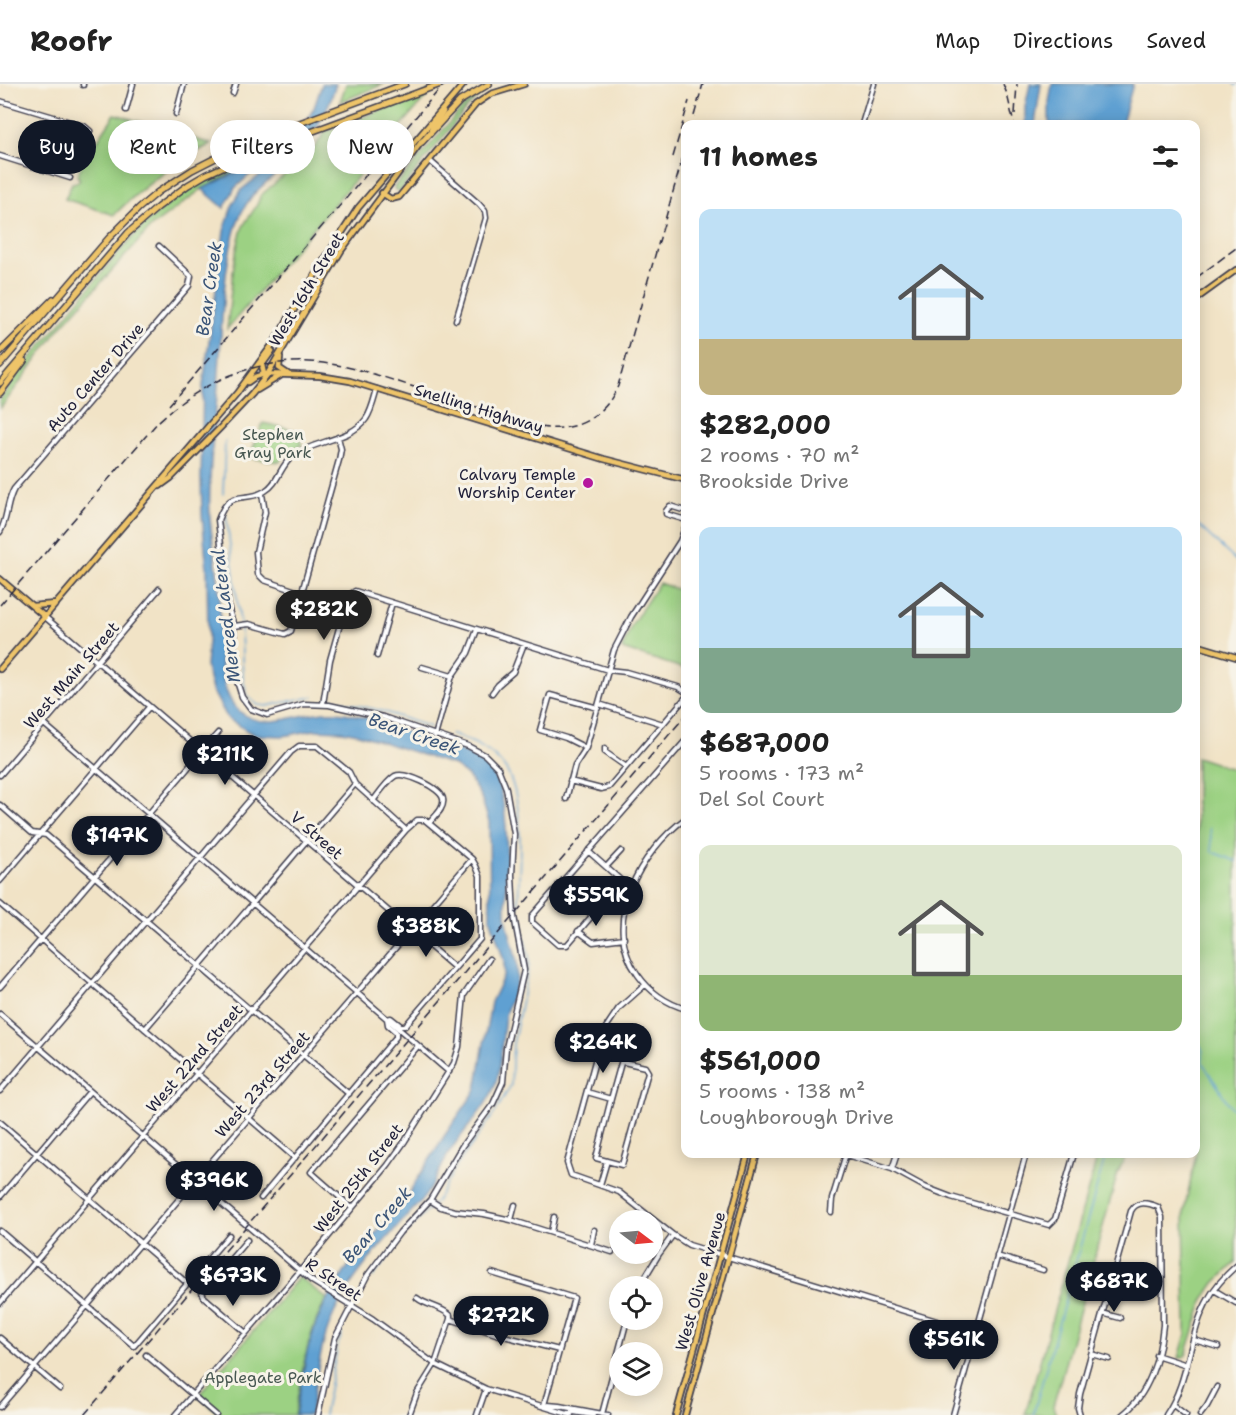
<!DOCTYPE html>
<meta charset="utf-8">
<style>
:root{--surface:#fff;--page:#f2f2f2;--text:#222;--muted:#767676;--line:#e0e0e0;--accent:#111827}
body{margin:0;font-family:"Shantell Sans",sans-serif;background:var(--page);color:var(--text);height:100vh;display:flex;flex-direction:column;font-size:22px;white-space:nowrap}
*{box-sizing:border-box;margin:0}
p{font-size:20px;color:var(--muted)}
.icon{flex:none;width:33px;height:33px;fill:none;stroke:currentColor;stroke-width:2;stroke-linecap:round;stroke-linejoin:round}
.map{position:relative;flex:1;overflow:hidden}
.panel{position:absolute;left:681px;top:36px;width:519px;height:1038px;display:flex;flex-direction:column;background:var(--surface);border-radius:12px;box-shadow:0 3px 15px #0003}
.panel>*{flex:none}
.banner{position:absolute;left:18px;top:36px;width:570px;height:54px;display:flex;gap:12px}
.needle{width:39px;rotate:106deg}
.buttons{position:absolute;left:609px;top:1126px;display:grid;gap:12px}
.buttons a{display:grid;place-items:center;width:54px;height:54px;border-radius:50%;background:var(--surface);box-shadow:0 3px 15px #0003;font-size:30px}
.price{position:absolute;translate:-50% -51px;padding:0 14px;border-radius:21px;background:var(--accent);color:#fff;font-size:20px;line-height:39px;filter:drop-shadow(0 2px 3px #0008)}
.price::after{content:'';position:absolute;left:50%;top:36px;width:18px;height:14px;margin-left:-9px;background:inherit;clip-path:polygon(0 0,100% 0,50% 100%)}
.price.on{background:#222;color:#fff}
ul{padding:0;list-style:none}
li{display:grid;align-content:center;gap:12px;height:318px;padding:0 18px}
li span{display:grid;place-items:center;height:186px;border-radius:12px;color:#555}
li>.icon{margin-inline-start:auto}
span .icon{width:108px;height:108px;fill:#fffc;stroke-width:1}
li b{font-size:26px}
h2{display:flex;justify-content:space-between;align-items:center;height:72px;padding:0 18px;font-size:26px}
.tag{padding:0 21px;border-radius:27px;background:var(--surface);box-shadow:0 3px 15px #0003;font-size:21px;line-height:54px}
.tag.on{background:var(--accent);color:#fff}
header{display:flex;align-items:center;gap:36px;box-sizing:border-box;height:84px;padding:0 30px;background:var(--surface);border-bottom:2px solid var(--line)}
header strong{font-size:28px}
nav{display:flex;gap:33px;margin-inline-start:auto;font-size:21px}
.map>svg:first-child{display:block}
.green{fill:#9cd183;stroke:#5f7a5f;stroke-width:1.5}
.water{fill:#5ea0d2;stroke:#406186;stroke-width:1.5}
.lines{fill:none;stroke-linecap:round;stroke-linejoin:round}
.stream{stroke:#5ea0d2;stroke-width:1.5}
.minor-casing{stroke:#413f50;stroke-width:7}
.major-casing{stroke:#413f50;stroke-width:8}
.highway-casing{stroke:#413f50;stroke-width:8}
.minor{stroke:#fff;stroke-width:4}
.major{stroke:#eec469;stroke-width:4.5}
.highway{stroke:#eec469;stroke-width:5}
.rail{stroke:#22223b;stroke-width:1.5;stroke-dasharray:9 4.5;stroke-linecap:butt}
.poi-dot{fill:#b5179e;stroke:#f7f3e8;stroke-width:2}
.labels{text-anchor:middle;stroke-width:6;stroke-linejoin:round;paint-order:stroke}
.street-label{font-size:16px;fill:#22223b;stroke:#f7f3e8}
.park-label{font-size:16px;fill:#475751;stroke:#f7f3e8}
.poi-label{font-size:16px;fill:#22223b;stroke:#f7f3e8;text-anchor:end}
.water-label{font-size:18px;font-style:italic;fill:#3a5477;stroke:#f7f3e8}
</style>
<header>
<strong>Roofr</strong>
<nav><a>Map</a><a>Directions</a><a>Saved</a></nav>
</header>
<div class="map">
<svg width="1236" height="1331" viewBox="0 0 1236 1331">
<rect width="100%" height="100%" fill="#f7f3e8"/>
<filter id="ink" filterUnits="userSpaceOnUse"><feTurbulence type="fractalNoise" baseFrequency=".0167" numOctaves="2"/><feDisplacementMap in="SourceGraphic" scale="12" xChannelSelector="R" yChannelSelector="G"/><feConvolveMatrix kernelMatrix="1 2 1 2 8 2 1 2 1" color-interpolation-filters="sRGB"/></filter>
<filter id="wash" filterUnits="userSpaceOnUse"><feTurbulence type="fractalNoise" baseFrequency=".008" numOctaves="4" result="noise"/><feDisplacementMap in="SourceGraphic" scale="24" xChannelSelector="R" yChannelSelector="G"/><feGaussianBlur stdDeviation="1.35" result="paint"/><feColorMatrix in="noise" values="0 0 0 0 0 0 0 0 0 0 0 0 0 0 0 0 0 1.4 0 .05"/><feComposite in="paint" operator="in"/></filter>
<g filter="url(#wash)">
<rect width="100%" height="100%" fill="#f1e3c6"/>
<path class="green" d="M346 0H384L340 18Z
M432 6 227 245C231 212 232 176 242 145 246 134 259 123 260 112L312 67 326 47 408 16 413 19 422 10Z
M484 7 465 26 403 103 400 107 395 106 394 103 462 24Z
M115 30 125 33 211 60C175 79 143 102 114 131L65 115 72 99 78 98 80 95 77 92 82 80Z
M289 60 279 71 239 85 202 105 151 143 60 244 0 325V316L21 286 121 166 147 138 181 111 212 93 238 80Z
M263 339 295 346 302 361 287 367 280 378 249 374Z
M659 499 685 508V585L622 565 632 540Z
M1196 673 1236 686V1178L1215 1199 1204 1215 1186 1271 1182 1274H1179L1186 1250 1184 1128 1196 1070Z
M1098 1070H1127L1118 1088 1060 1298 1053 1322 1056 1331H1025Z
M299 1193 327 1215C306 1250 302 1292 294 1331H220L198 1312Z"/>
<path class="water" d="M322 0H336C328 26 315 51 296 71 270 99 246 106 235 146 221 196 222 250 218 302 214 345 208 390 210 434 212 461 219 488 220 516 221 546 214 605 239 627 266 651 303 625 334 628 364 630 393 643 421 653 440 660 476 669 489 684 514 714 505 790 506 829 507 851 520 872 517 894 516 908 507 920 505 933 501 957 503 984 493 1006 482 1031 459 1050 446 1074 438 1089 433 1104 421 1117 394 1146 358 1184 339 1220 320 1253 317 1294 310 1331H295L307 1268 316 1239 327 1216 349 1181 410 1107 445 1051 476 1006 491 918 504 891V877L490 833 489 738 481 713 468 692 453 681 358 650 342 647 314 646 284 652 254 651 228 635 212 606 206 583 208 557 207 487 202 431 201 395 203 301 224 147 232 122 241 106 277 78 292 62 314 24Z
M1030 0H1041L1035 40H1025V23Z
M1052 0H1133L1122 40H1049V18Z
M254 80 256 85 235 104 224 124 202 105Z"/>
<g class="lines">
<path class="stream" d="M1234 0 1236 1
M223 410 225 357
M226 431 241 545 243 597 249 614 258 621 267 622 299 615
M1196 439 1236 477
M302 615 314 613
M332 615 382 627 430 643
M450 650C470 656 492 666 505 684 526 715 519 785 518 822
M1210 743 1212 768 1236 777
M519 830 521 842
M1196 958C1203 962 1204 970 1202 977 1207 987 1213 995 1218 1003 1226 1014 1224 1017 1236 1028
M373 1193 407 1148 437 1116 457 1081 496 1027 511 1001 513 960 529 881V872L521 844
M324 1331 338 1260 342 1250
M1033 1331 1106 1070"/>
</g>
</g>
<g filter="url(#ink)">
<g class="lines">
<defs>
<path id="minor" d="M83 1V0
M233 9 236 0
M0 17 84 42 90 47
M126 26 133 0
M176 30 184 0
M862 40 874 0
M0 72 70 94
M430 77 479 120 485 127 486 134 456 236
M262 410 265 428 256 468 258 490 264 496 302 509
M686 427 670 422 666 427V430L686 436
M0 448C8 434 6 419 14 405L189 202 191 192 159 162
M45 533 455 884
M234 542 249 540 285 550 291 547 339 376 341 365 338 353
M377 572 392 519
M422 583 452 592
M492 609 498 601 513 588 524 560
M323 620 330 576 348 512 355 507 608 586 626 588 678 603 686 608
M599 620 663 640
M44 640 449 988
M435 652 452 592 468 569 477 546
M586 664 566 654 540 646 550 611 598 624
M605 664V668L625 682
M0 691 159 505
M570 697 601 705 609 703 686 613
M566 715 575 681 586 664 614 566 631 533 680 457 686 441
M373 717C379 709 387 697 395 692 405 687 441 704 443 715 445 724 435 732 430 738
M0 721 32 749 46 751 349 1010
M686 734C641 767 599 838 638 891 650 908 665 919 686 925
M588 767 624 799 632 802
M606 783 621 767
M0 797 149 623
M622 797 567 861H558L532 838V832L686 656
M559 800 592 831
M0 820 295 1074
M578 847 593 858 624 854
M645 901 619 924 603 948 567 1079 571 1091 619 1108 673 1151 689 1161 976 1249
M0 903 218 649
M0 930 312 1197 373 1235 435 1280 486 1305 571 1331
M145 945 355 700
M570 956 599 964
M0 1007 291 668 299 662H317L349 688 355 700 406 746 417 736H425L472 775 476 782 480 792V855L405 942H401L391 934 387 935 388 941 396 948V953L261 1114
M587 1008 611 1015 596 1074 607 1077 600 1101
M0 1038 188 1200
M843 1070 892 1085 925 1103 951 1113 1049 1141 1055 1135 1074 1070
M607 1077 622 1081 648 988 645 983 624 978 621 979 611 1015
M892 1085 897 1070
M0 1113 90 1007
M430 1116 441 1123 455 1127 484 1130 511 1136 612 1168
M352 1124 311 1088 418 962
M831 1128 832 1115 846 1070
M511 1136 515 1121
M0 1147 134 1262 229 1151
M551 1148 554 1133
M591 1161 594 1146
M997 1172 1043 1186
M492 1189 574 1214 544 1321
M639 1203 659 1170 673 1151
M1214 1206 1236 1219
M417 1214C427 1222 440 1222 450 1231V1235
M0 1219 406 746
M1102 1229 1120 1234
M450 1235 496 1250 559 1266
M246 1249 204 1213 202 1209 247 1156
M0 1254 60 1305
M1194 1256 1218 1263
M1091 1270 1109 1275
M146 1271 216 1331
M1156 1271 1187 1281
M548 1321 559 1322 608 1331
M1173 1321 1186 1331
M0 1323 472 775
M567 1330 573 1328 593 1331
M602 1330 627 1236
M175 1331 300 1187 388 1081 405 1057 454 979 459 963 464 911 489 875
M318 1331 335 1254 367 1192 400 1148 430 1116 462 1062 493 1020 503 998 506 964 524 886 514 832 512 791 514 750 506 704 498 684 485 671 468 662 383 633 329 621 304 620 267 631 251 625 242 613 234 588V542L229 526 218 436C230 402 245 420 265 407 279 399 280 381 293 372 314 356 350 357 366 335 372 326 374 315 377 305
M409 1331 417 1309 435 1280 450 1235
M477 1331 486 1305
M953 1331 1026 1070
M1080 1331 1078 1324 1080 1310 1131 1127C1137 1116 1148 1119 1158 1123L1162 1133 1163 1241C1160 1273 1149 1311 1122 1331
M1166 1331C1190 1296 1188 1250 1209 1214 1215 1202 1226 1191 1236 1182
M1200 1331 1207 1322 1217 1303"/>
<path id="major" d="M431 46 443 28
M382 109 391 115 399 113 476 20 491 10 524 0
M1196 215 1236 186
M280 273 279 284 288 290
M264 290 262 281 272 267
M248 298 255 293 264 290 320 292 350 297 604 375 686 396
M257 306 280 292
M160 402 171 394 221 343 252 310 267 291 341 167 422 57
M0 495 45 533
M32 522 56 520
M1196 561 1236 573
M0 585 237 309 275 257 321 181 358 124 464 0
M676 1331 748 1070
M685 1331 757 1070"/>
<path id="highway" d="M422 58 460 17 489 0
M0 268 53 215
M0 281 109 154 139 124 158 108 192 86 243 60 405 0
M0 299 128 149 158 123 188 101 205 91 251 70 441 0
M0 309 24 277"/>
</defs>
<use href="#minor" class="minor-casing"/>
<use href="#major" class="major-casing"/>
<use href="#highway" class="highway-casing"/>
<use href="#minor" class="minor"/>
<use href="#major" class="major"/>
<use href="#highway" class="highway"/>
<path class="rail" d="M1003 0 1007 10 1014 40
M1015 30 1017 0
M694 32 703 0
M673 73 689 17
M1196 194 1236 164
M169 321 444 0
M0 521 158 338C204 294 266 270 330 280 359 284 386 294 414 303 456 316 498 330 541 343 575 349 604 334 618 302L686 62
M84 1331 686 631"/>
</g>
</g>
<circle class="poi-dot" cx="588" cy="399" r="6"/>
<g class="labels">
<g class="street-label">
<text transform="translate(306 205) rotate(-59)" y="6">West 16th Street</text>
<text transform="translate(95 293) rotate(-49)" y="6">Auto Center Drive</text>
<text transform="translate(479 324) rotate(17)" y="6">Snelling Highway</text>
<text transform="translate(71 591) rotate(-49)" y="6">West Main Street</text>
<text transform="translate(317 751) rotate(41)" y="6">V Street</text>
<text transform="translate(194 974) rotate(-49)" y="6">West 22nd Street</text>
<text transform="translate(262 1000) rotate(-49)" y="6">West 23rd Street</text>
<text transform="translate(358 1094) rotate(-52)" y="6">West 25th Street</text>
<text transform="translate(334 1195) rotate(34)" y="6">R Street</text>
<text transform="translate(700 1197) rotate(-74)" y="6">West Olive Avenue</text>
</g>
<g class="park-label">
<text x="273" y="356">Stephen<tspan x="273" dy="18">Gray Park</tspan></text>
<text x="263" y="1299">Applegate Park</text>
</g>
<g class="poi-label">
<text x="576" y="396">Calvary Temple<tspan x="576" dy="18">Worship Center</tspan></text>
</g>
<g class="water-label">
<text transform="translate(209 205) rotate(-82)" y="6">Bear Creek</text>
<text transform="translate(226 532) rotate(-97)" y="6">Merced Lateral</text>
<text transform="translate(414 650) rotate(19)" y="6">Bear Creek</text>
<text transform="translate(377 1141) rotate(-49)" y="6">Bear Creek</text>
</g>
</g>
</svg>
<div class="buttons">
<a><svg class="needle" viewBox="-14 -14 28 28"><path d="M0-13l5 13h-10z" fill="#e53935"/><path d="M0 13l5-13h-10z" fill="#767676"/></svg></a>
<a><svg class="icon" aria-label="locate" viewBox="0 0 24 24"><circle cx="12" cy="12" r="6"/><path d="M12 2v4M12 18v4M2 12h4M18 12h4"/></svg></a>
<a><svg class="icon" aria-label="layers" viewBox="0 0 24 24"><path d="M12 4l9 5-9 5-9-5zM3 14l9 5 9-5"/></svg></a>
</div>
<b class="price on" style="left:324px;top:557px">$282K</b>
<b class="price" style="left:225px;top:702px">$211K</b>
<b class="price" style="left:117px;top:783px">$147K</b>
<b class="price" style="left:596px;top:843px">$559K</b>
<b class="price" style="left:426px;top:874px">$388K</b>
<b class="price" style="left:603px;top:990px">$264K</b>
<b class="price" style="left:214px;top:1128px">$396K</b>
<b class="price" style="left:233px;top:1223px">$673K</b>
<b class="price" style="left:1114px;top:1229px">$687K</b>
<b class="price" style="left:501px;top:1263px">$272K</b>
<b class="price" style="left:954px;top:1287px">$561K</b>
<div class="banner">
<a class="tag on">Buy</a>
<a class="tag">Rent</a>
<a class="tag">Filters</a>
<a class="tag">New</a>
</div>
<section class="panel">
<h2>11 homes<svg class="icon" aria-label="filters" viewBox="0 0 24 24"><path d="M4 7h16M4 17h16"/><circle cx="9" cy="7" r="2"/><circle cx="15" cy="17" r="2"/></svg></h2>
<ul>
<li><span style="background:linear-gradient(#bfe0f5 70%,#c2b280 0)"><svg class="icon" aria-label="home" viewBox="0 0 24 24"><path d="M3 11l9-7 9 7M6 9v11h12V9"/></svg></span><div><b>$282,000</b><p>2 rooms · 70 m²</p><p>Brookside Drive</p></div></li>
<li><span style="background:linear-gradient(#bfe0f5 65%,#7fa58c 0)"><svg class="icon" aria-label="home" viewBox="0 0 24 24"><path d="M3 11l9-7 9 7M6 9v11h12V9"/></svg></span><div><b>$687,000</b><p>5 rooms · 173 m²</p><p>Del Sol Court</p></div></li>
<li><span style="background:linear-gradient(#dfe7d0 70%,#8fb573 0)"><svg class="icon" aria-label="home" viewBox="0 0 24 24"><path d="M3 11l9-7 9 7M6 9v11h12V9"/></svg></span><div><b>$561,000</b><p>5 rooms · 138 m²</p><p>Loughborough Drive</p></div></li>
</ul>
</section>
</div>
